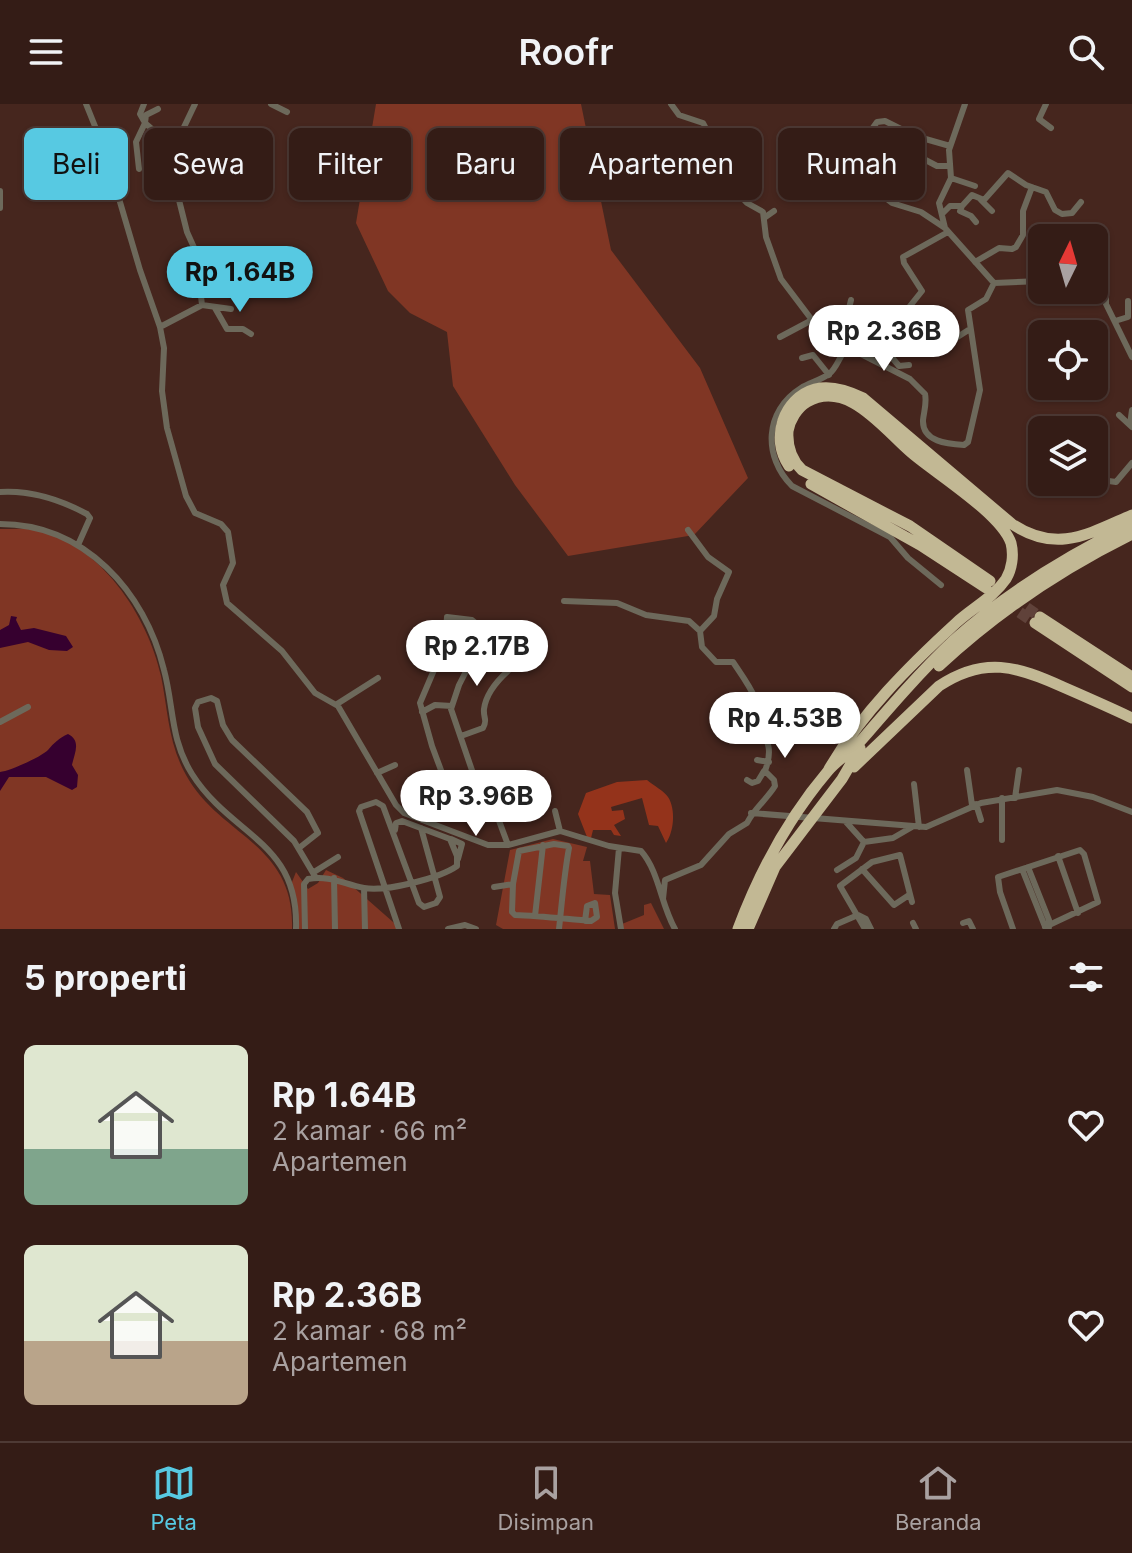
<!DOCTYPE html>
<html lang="id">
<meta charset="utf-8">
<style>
:root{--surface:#341c16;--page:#3f2923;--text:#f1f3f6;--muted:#a9a1a1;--line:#4e3a35;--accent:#57c9e2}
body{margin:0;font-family:Inter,sans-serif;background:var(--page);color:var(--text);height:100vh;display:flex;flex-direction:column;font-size:30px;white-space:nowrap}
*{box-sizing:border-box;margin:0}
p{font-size:26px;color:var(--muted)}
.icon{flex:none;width:44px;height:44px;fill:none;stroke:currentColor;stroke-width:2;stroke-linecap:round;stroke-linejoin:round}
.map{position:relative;height:825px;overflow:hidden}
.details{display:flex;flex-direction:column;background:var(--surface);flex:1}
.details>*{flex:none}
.hud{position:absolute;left:24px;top:24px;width:1084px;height:72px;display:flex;gap:16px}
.needle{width:52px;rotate:5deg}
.controls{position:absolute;left:1028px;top:120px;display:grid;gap:16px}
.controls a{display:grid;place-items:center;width:80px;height:80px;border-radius:12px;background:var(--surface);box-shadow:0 2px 6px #0004,0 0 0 2px var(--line);font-size:40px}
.price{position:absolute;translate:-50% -68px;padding:0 18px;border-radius:28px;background:#fff;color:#222;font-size:26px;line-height:52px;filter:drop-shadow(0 2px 4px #0008)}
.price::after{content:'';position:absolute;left:50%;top:48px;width:24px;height:18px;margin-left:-12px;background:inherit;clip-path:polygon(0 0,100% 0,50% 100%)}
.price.on{background:var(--accent);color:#111}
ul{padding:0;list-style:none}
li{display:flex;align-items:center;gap:24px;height:200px;padding:0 24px}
li span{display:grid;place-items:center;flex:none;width:224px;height:160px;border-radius:12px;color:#555}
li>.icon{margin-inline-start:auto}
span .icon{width:96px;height:96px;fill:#fffc;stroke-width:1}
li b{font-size:34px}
h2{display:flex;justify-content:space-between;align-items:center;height:96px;padding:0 24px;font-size:34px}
.pill{padding:0 28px;border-radius:12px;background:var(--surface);box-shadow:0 2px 6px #0004,0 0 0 2px var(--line);font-size:28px;line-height:72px}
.pill.on{background:var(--accent);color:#111}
header{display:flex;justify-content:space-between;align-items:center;height:104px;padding:0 24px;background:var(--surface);font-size:36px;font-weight:600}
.menu{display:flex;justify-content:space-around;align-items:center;height:112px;border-top:2px solid var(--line);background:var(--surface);font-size:22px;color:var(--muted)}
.menu a{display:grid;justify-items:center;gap:4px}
.menu .on{color:var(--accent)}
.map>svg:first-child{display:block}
.green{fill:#803624}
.forest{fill:#94331b}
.water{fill:#36002f}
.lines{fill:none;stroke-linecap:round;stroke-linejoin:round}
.motorway-tunnel{stroke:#60423a;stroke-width:11;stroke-dasharray:11 5.5;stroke-linecap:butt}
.minor{stroke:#6d695b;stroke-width:6}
.motorway{stroke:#c2b894;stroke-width:11}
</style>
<header><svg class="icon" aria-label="menu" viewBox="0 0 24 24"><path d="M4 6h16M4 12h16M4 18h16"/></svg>Roofr<svg class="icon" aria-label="search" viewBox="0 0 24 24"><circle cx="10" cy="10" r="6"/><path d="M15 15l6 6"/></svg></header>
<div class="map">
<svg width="1132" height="825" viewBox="0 0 1132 825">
<rect width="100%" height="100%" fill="#46261e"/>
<path class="green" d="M376 0H581L611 146 700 264 748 374 694 431 568 452 515 381 453 282 447 228 410 209 388 187 356 119Z
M0 425C12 425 25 424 36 426 100 439 148 512 161 572 168 606 168 639 186 671 219 732 295 739 292 825H0Z
M553 735 587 743 583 757H590L594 790 610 791 615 825H503L496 821 510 746Z
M326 766 343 774 401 825H298L292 778 296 768 308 785 318 779Z
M651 799 664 825H623L622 820 644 811V801Z"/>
<path class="forest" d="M647 676C653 681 664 687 668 693 676 705 674 728 666 739L658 722 649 721 642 694 611 703 612 707 623 706 625 715 614 721 621 732 614 731 611 726H593L591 734 587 733 578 710 586 689 617 678Z"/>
<path class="water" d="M11 512 17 513 16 516 21 526 34 524 66 532 73 543 67 547 49 546 28 538 0 544V526L9 521Z
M68 630C82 637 74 650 72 661L78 671 77 683 72 686 46 673H9L0 687V668C10 667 41 653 48 646 54 639 59 634 68 630Z"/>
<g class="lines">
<path class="motorway-tunnel" d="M1013 494 1040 513
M1006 499 1035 519"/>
<path class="minor" d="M86 0 105 47 140 166 160 223 164 244 162 287 167 324 186 392 195 409 221 420 228 428 233 459 223 481 227 499 282 547 315 589 338 602 396 701 404 709 488 741H508L560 727 609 742 641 747C659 767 661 801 675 825
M271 0 287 8
M671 0 679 11 703 19C710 31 712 41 704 53L714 74 734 85 747 99 763 108 766 133 781 175 812 216 843 249 857 248 858 234 901 222 906 207 922 187 904 159 903 153 948 128
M965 0 949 46 951 74 939 99 945 124 994 179 1042 177
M1046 0 1039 15 1051 24
M158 5 146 11 145 19 174 44
M144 17 140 10 144 0
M867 32 877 18 885 17 915 32 950 42
M674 43 695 53H704
M838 51 857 65 869 81 892 99 921 108 945 124
M918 52 937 62H950
M139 65 136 38 145 19
M951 74 975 82
M0 87V104
M981 96 992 107
M962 102 960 107 971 112 976 118
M942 110 950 102H962L972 91 984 96 1008 69 1026 81 1046 88 1055 106 1062 110 1072 109 1081 98
M764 114 774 107
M975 158 999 144 1012 145 1016 143 1023 131V107L1032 83
M1094 175 1106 178V200L1132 253
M851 196 846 217 848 232 858 234
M202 201 231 205
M215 204 227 225H243L251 230
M1115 217 1128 213V197
M160 223 202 201 196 148 187 128 179 96 172 54 174 44 195 0
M874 232 899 262 909 261
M780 233 812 216
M945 241 970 225
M857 248 910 275 925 290C927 299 924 307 923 316 922 338 948 340 964 341L968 338 980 286 968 206 986 195 994 179
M843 249C839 255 835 266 829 270 821 276 809 279 801 284 764 307 763 353 792 382L890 433 908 454 941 481
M802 254 813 251 829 271
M1119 311 1132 323
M1130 321 1132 306
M1094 375 1116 378 1132 359
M0 388C31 386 59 395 87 410L90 414 78 441
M0 420C84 420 145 487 164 566 174 603 170 635 192 670 232 733 299 737 296 825
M564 497 617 499 646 511 689 517 700 527
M337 600 378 574
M758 602 790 591
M422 608 435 601 452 602
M0 618 28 603
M461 632 483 624C488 616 483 614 484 605 486 590 498 576 508 567L504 542 477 544
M757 656 769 658
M967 666 972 701
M377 669 395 661
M747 676 752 679 758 677 764 667
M914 680 919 723
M477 681 457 690 448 685 432 642 420 599 445 540 447 513 472 516 477 520V546L459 581 451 605 477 681 498 714 508 741
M1002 694V736
M1015 694 1019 666
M976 700 981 716
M555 707 560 727
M751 709 926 723 981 699 1057 686 1093 693 1132 708
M451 735 462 740 458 755
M864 738 893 734 912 723
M299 744 318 729 307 708 232 636 223 621 217 597 211 594 198 598 195 604 198 623 215 660 294 737 316 774
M619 744 615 789 621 825
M1058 752 1078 809
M1028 763 1049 816V823
M862 765 894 801 909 791
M1022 765 1046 825
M837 766 856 754 864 738 846 718
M314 768 338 753
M334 774 335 825
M494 783 513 780
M364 784 365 825
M663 795 665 776 701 761 729 730 747 719C754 705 767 695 775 682L774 676 765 667C774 642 766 637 758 614 755 606 759 603 756 596 750 582 741 570 733 558H716L702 543 700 527 714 512 717 495 729 468 708 453 688 426
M858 811 866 815 871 825
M535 812 543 741
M913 819 916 825
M963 819 969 817 973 825
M305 825 304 780 308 775C330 771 343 780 364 784 386 788 440 774 457 762V752L450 735 402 717 396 719 395 726
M399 825 359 707 361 703 376 698 383 702 419 799 424 803 436 799 440 793 421 724
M448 825 465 821 476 825
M559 825C562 798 564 771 569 744L568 742 554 740 519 747 513 780 512 808 515 811C541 812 566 815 591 817L597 813 595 799 587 802 585 817
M834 825 837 820 858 811
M865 825 840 782 872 758 900 751 912 798
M1013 825 1000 788 998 773 1080 746 1084 750 1098 798 1045 823"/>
<path class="motorway" d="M789 362C770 335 783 294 815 285 831 281 849 287 863 294L1012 420C1057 450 1088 430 1132 411
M811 380 920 441 986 484
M1040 513 1132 573
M1035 519 1132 583
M939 562C997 508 1061 465 1132 430
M854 663 939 582C984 552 1017 562 1063 583 1086 593 1109 603 1132 614
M829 665C861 610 909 562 956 519 972 504 993 494 1006 475 1012 465 1014 451 1011 439 1001 410 938 371 913 350 885 327 848 274 807 298 797 304 790 316 788 327 787 342 791 355 802 366L910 422 990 477
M738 825C759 769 789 713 828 667 837 656 850 649 859 639 890 603 920 568 954 536 1007 488 1069 451 1132 420
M748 825 775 763 842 675 860 644"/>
</g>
</svg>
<div class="controls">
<a><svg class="needle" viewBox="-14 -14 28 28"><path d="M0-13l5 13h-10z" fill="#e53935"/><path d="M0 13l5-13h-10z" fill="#a9a1a1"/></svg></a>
<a><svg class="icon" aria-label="locate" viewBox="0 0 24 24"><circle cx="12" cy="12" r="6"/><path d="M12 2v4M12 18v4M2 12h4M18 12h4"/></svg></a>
<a><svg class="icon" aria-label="layers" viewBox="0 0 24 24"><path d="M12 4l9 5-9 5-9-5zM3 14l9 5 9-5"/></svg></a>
</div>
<b class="price on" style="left:240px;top:210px">Rp 1.64B</b>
<b class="price" style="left:884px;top:269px">Rp 2.36B</b>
<b class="price" style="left:477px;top:584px">Rp 2.17B</b>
<b class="price" style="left:785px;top:656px">Rp 4.53B</b>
<b class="price" style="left:476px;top:734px">Rp 3.96B</b>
<div class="hud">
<a class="pill on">Beli</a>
<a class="pill">Sewa</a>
<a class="pill">Filter</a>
<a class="pill">Baru</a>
<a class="pill">Apartemen</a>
<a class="pill">Rumah</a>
</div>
</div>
<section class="details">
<h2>5 properti<svg class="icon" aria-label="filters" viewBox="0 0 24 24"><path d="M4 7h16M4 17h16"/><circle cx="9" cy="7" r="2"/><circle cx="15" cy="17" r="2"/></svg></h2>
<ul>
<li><span style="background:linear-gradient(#dfe7d0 65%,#7fa58c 0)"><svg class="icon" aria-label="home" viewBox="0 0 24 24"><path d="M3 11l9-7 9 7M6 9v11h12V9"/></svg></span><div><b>Rp 1.64B</b><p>2 kamar · 66 m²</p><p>Apartemen</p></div><svg class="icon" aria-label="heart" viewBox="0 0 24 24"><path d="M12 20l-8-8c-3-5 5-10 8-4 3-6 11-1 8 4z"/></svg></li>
<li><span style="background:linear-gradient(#dfe7d0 60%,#b9a48a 0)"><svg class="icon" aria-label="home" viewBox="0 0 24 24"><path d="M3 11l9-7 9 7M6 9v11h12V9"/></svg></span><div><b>Rp 2.36B</b><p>2 kamar · 68 m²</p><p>Apartemen</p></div><svg class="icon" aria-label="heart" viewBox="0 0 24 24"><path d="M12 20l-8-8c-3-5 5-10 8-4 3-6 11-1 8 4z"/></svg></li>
</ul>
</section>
<nav class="menu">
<a class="on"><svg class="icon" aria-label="map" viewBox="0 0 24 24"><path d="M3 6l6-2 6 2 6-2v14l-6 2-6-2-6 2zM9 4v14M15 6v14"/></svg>Peta</a>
<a><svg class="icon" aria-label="saved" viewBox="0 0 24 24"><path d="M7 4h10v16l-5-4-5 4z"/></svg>Disimpan</a>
<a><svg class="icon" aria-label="home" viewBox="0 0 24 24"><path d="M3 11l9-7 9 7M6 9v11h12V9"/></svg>Beranda</a>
</nav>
